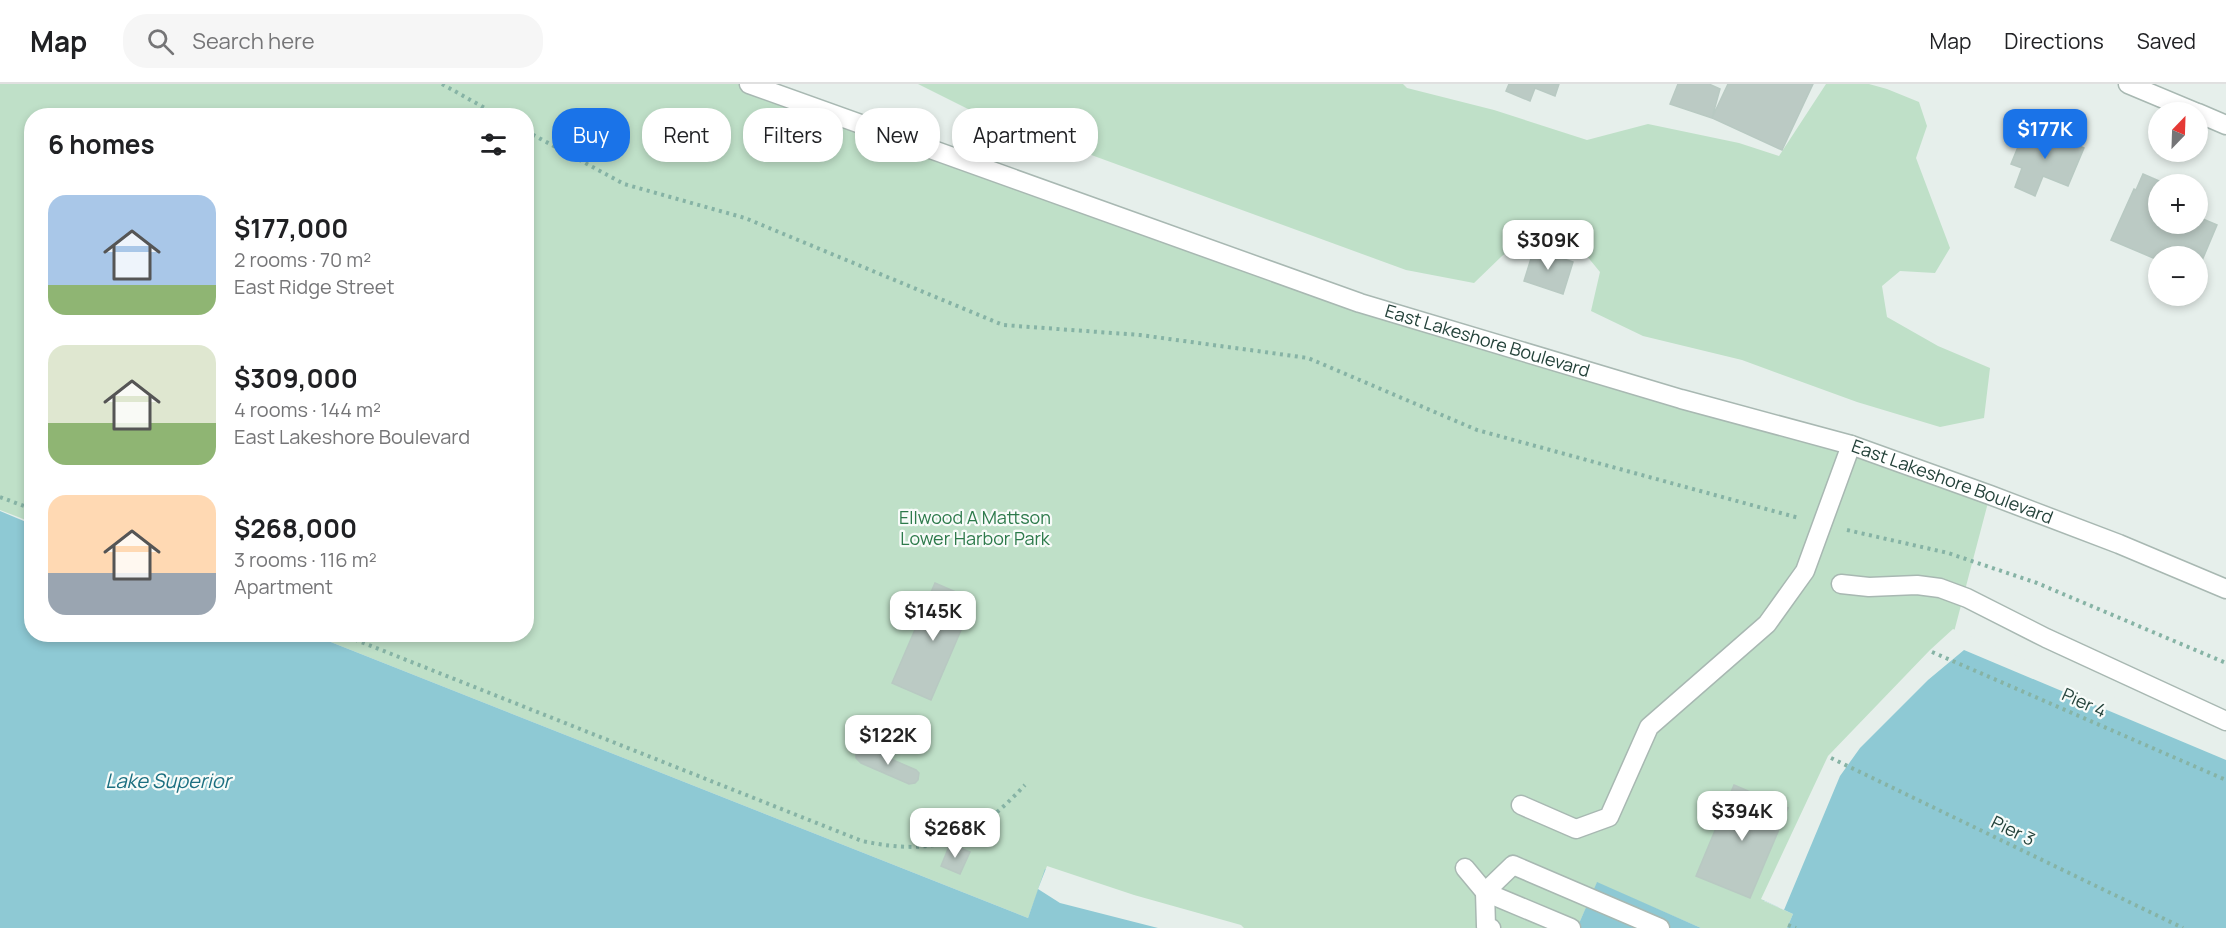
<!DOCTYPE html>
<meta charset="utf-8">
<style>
:root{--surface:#fff;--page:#f6f6f6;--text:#202124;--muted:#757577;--line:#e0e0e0;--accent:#1a73e8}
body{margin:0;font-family:Manrope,sans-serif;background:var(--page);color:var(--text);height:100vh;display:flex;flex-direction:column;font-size:22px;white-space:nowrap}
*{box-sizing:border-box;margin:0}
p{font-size:20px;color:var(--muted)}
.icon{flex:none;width:33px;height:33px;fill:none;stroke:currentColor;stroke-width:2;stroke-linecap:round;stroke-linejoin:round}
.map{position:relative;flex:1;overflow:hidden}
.sheet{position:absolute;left:24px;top:24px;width:510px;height:534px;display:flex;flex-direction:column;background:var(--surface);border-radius:24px;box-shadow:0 3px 9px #0003}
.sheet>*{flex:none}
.top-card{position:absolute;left:552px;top:24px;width:570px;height:54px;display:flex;gap:12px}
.needle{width:39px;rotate:23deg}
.buttons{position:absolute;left:2148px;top:18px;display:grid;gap:12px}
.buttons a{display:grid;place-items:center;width:60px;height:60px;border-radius:50%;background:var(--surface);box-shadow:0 3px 9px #0003;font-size:30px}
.price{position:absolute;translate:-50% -51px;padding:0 14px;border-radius:12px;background:#fff;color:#222;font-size:20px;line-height:39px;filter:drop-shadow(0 2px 3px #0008)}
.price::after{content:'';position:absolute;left:50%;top:36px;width:18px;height:14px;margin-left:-9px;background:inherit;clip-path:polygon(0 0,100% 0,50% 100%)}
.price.active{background:var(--accent);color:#fff}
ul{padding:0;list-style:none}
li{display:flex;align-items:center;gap:18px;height:150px;padding:0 24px}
li span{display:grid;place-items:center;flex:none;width:168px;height:120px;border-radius:18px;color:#555}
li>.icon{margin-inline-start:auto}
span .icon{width:72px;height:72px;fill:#fffc;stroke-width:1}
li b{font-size:26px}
h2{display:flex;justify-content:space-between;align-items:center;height:72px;padding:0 24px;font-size:26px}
.tag{padding:0 21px;border-radius:24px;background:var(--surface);box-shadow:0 3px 9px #0003;font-size:21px;line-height:54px}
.tag.active{background:var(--accent);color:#fff}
header{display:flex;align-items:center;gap:36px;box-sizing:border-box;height:84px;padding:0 30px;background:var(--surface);border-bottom:2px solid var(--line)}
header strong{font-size:28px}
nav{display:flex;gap:33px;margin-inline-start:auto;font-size:21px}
.search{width:420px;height:54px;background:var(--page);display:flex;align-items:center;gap:15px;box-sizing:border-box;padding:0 21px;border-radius:24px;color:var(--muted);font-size:22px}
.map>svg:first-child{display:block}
.green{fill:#bfe0c8}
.water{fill:#8ec9d4}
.pier{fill:#e6efeb}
.building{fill:#bbcac4;stroke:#b8c9c2;stroke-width:1.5}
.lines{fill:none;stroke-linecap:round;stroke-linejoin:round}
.minor-casing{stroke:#a8b8b2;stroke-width:21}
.path{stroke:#86b3a5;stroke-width:4;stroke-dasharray:3 4.5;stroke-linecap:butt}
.minor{stroke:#fff;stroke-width:18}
.labels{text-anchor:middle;stroke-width:4.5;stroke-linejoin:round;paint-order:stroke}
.street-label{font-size:18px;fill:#24423a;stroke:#f7fbf9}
.park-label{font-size:18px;fill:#2d7a4b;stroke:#f7fbf9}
.water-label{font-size:20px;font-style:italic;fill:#1c6f80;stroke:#f7fbf9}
</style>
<header>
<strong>Map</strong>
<div class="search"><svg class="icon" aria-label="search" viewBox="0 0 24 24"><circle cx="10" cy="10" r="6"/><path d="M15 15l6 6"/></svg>Search here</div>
<nav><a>Map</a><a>Directions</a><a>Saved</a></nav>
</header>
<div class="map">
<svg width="2226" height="844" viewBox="0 0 2226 844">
<rect width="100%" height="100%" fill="#e6efeb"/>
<path class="green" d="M0 0H749L1360 219 1990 411 1954 548 1764 817 1793 830 1787 844H1701L1597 799 1577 844H1241L1046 785 1028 834 313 551 526 550V32H32L31 438 0 426Z
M918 0H1403L1407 4 1494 26 1587 56 1648 40 1739 59 1779 72 1826 0H1869L1887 5 1919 18 1927 42 1916 74 1950 164 1935 189 1900 187 1882 202 1887 233 1938 262 1990 284 1984 334 1940 343 1857 318 1742 276 1643 252 1591 227 1600 188 1577 160 1536 147 1502 172 1474 199 1406 186 976 29Z"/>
<path class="water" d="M0 427 31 440 32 550 313 551 1028 834 1045 785 1134 814 1241 844H0Z
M1954 548 2226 663V844H1787L1793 830 1763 816 1831 674Z
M1597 798 1701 844H1577Z"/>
<path class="pier" d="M1953 545 2226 660V676L1964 566 1928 596 1860 664 1840 692 1784 826 1761 815 1828 672 1930 566Z
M1047 782 1134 811 1241 841 1244 844H1158L1060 819 1038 805Z"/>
<path class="building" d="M1509 0H1559L1555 12 1535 4 1530 17 1506 7Z
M1678 0H1709L1720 5 1712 34 1670 20Z
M1728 0H1813L1782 66 1712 34Z
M2027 41 2084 64 2068 102 2043 92 2035 112 2015 103 2022 84 2011 80Z
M2143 90 2166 100H2158V140H2198V133L2217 141 2198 186V172H2158V176L2111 156 2134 105 2136 106Z
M1534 165 1573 178 1563 210 1524 197Z
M935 499 974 516 931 616 892 599Z
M866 664 916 686 919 689 918 696 915 699 909 700 861 679 856 674V670L860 665Z
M1734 701 1788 724 1750 814 1696 792Z
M950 760 970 768 960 790 941 782Z"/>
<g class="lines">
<defs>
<g id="minor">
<path id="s1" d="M749 0 1360 219 1681 315 1851 361 1990 411 2119 460 2226 505"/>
<path d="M2128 0 2195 28"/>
<path d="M2198 29 2226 41"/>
<path d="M1841 500 1869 503 1917 501 1940 504 1967 514 2046 554 2226 637"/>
<path d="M1521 721 1576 745 1609 733 1649 643 1767 540 1805 487 1851 361"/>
<path d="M1465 784 1485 808 1571 844"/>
<path d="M1491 844 1486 842 1485 808 1513 781 1660 844"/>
</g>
</defs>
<use href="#minor" class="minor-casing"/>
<path class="path" d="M442 0 499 32
M526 47 624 100 745 134 1003 241 1140 251 1308 274 1477 346 1799 434
M0 413 32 425
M1847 446 1948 469 2037 499 2226 579
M341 550 862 757C938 773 972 757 1025 701
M1932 568 2226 696
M1831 674 2183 844
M1788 841 1796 844"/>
<use href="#minor" class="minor"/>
</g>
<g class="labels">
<g class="street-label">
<text dy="6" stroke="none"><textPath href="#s1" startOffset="782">East Lakeshore Boulevard</textPath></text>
<text dy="6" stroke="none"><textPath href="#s1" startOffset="1268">East Lakeshore Boulevard</textPath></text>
<text transform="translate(2084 619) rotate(24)" y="6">Pier 4</text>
<text transform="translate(2013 747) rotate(26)" y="6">Pier 3</text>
</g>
<g class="park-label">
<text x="975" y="440">Ellwood A Mattson<tspan x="975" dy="21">Lower Harbor Park</tspan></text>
</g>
<g class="water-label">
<text x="168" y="704">Lake Superior</text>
</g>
</g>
</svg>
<div class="buttons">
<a><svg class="needle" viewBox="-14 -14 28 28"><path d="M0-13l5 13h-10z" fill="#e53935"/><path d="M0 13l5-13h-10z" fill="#757577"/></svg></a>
<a>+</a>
<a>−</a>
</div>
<b class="price active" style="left:2045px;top:76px">$177K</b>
<b class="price" style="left:1548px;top:187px">$309K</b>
<b class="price" style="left:933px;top:558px">$145K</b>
<b class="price" style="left:888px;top:682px">$122K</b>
<b class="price" style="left:1742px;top:758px">$394K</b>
<b class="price" style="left:955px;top:775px">$268K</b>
<div class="top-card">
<a class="tag active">Buy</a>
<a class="tag">Rent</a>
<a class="tag">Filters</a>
<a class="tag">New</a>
<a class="tag">Apartment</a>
</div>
<section class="sheet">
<h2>6 homes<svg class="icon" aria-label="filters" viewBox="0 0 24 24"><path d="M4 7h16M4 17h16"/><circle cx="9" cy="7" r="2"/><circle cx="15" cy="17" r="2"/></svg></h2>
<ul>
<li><span style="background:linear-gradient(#a9c7e8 75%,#8fb573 0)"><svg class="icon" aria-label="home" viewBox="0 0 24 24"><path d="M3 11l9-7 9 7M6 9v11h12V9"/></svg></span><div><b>$177,000</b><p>2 rooms · 70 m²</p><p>East Ridge Street</p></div></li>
<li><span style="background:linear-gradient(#dfe7d0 65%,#8fb573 0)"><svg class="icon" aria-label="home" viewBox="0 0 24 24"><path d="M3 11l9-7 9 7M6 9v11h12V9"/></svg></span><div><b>$309,000</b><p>4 rooms · 144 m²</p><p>East Lakeshore Boulevard</p></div></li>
<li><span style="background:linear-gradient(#ffd9b3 65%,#9aa5b1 0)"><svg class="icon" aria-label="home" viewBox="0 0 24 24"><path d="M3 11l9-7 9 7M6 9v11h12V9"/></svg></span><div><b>$268,000</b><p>3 rooms · 116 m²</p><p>Apartment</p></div></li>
</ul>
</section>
</div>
